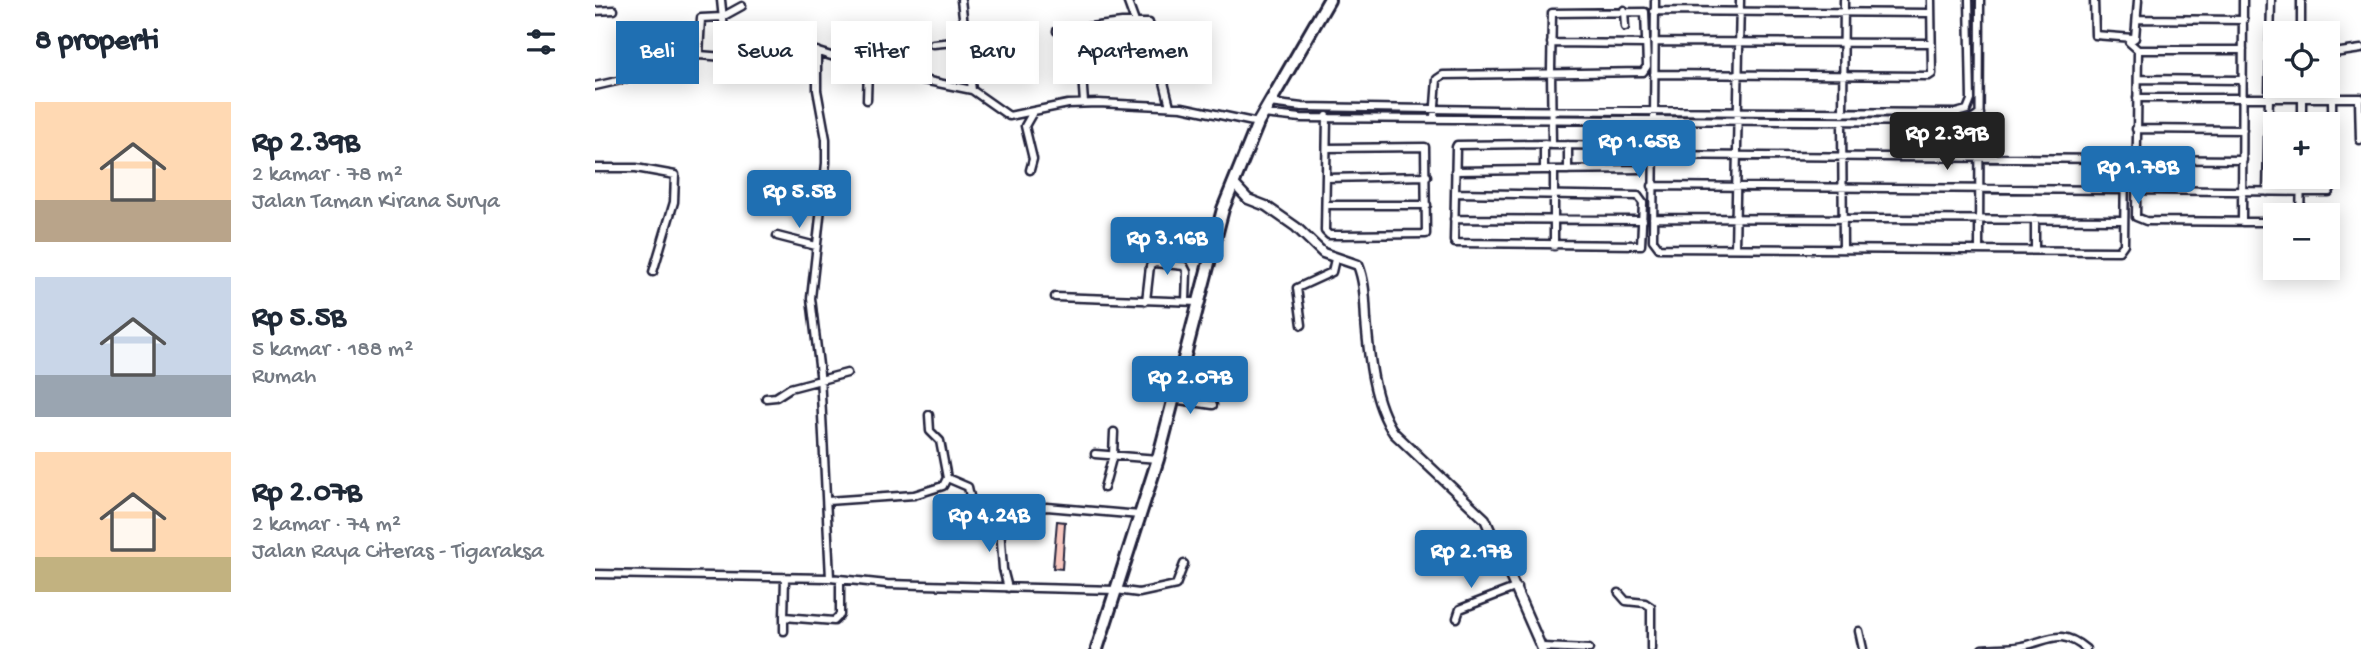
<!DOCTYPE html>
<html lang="id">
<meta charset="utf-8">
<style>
:root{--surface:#fff;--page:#f2f2f3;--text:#1f2937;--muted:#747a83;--accent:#1f6fb2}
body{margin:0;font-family:"Gochi Hand",sans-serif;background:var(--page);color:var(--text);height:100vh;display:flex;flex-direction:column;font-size:26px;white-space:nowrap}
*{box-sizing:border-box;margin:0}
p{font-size:23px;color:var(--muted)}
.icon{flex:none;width:38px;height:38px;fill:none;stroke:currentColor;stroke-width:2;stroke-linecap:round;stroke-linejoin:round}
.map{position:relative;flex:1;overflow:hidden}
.drawer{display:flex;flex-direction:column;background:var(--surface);width:595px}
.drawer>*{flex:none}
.top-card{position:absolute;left:21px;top:21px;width:665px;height:63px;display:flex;gap:14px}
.controls{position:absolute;left:1668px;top:21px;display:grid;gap:14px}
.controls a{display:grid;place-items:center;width:77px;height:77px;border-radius:0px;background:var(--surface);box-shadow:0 4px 18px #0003;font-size:35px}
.price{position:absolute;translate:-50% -60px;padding:0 16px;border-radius:7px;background:var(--accent);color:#fff;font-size:23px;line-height:46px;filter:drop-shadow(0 2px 4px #0008)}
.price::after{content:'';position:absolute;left:50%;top:42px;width:21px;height:16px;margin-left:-10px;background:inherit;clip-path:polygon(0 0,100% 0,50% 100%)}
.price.current{background:#222;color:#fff}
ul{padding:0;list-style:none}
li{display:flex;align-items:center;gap:21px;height:175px;padding:0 35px}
li span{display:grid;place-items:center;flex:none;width:196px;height:140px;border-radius:0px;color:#555}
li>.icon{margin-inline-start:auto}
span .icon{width:84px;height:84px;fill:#fffc;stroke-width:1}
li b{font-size:30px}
h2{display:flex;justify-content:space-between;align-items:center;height:84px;padding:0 35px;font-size:30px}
.tag{padding:0 24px;border-radius:0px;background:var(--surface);box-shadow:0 4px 18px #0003;font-size:24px;line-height:63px}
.tag.current{background:var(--accent);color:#fff}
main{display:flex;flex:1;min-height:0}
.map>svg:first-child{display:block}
.building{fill:#f8c8c0;stroke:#22223b;stroke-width:2}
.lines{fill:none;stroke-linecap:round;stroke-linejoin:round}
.minor-casing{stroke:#22223b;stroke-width:11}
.tertiary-casing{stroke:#22223b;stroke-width:13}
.primary-casing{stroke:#22223b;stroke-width:16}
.minor{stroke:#fff;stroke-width:6}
.tertiary{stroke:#fff;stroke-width:8}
.primary{stroke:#fff;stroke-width:10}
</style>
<main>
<section class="drawer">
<h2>8 properti<svg class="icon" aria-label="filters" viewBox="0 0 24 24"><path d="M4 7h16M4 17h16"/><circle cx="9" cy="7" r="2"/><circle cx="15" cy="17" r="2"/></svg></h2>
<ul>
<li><span style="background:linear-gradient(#ffd9b3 70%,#b9a48a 0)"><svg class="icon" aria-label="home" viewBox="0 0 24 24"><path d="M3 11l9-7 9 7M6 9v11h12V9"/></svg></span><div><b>Rp 2.39B</b><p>2 kamar · 78 m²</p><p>Jalan Taman Kirana Surya</p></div></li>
<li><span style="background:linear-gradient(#c9d6e8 70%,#9aa5b1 0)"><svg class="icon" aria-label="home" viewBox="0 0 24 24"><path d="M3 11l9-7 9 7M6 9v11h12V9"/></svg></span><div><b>Rp 5.5B</b><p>5 kamar · 188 m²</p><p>Rumah</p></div></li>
<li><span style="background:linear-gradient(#ffd9b3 75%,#c2b280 0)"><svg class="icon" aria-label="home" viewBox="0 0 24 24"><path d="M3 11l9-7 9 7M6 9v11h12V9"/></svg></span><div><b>Rp 2.07B</b><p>2 kamar · 74 m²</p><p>Jalan Raya Citeras - Tigaraksa</p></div></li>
</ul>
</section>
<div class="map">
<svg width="1766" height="649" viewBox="0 0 1766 649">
<rect width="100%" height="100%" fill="#fff"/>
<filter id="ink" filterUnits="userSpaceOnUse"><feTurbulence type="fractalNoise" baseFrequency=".0143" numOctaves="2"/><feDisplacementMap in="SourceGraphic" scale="14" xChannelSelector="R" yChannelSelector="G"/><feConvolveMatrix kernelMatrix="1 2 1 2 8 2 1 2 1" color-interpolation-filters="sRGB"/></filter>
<g filter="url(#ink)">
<path class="building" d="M462 521 470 522 467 569 458 568Z"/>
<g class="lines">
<defs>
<path id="minor" d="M126 0 132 59
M366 0 377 90
M532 0 540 22
M1060 0 1058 240 1064 248 1524 251 1529 244 1530 159
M1499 0 1500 35 1538 38
M1543 0 1540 38 1534 42 1543 50 1541 217 1551 221 1680 222
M1706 0V33
M1029 10 1030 27
M0 11 19 10
M1059 11 1335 13
M1543 19 1649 20
M462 31 527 23H554L575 106
M1059 42 1336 43
M956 43 1051 44
M338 44 370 41
M1543 50H1648
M222 51V90L231 139V163L216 298 225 374 235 578
M1732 54 1766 49
M104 55 106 18 127 17 147 6
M486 60 489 103
M1732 70 1737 69
M1059 74 1334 76 1337 74 1336 0
M1543 79 1647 80
M0 86 75 69 104 55 168 60 210 48 285 71 377 90 414 116 473 104 503 103 587 107 663 123
M1707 86V124
M1542 98H1766
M272 100 273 68
M1764 100 1765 140
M674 103 707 107 901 110 1361 113 1372 110 1376 100 1374 0
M668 114 706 118 1374 122 1385 114
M1248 114 1249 0
M839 118 842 79 848 75 1048 72 1052 66 1050 12 957 13 956 70V72L957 145 949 144V170L1046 169 1048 150 1044 146 957 145
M1247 123 1248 248
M1541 129 1648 130
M973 145V170
M732 148 830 147 831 234 745 235H734L730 231 732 116
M1057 155 1648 160
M0 168H41L80 175 79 202 58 272
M435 170 438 159 430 126 438 112
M959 170V246
M860 171 949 170
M731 178 832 176
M1057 186 1530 190
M1541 190 1734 192 1738 185 1737 99
M1672 192 1676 0
M860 193 1043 196 1048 203 1046 245 860 243 859 241 861 147 862 145 949 144
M731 205H832
M1705 215 1706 177
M1058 218 1529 220
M859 219 1048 220
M1647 222 1648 0
M182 236 221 246
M1140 248 1145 0
M1384 249 1385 0
M1440 250V219
M460 297 603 302
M551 301 555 266 560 263 589 266 592 272 591 301
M707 325 702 288 737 272 740 259
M171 398 181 397 195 388 252 373
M577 399 618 405
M334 415 335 431 345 441 352 478
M500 454 563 459
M509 488 518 455 519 432
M232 501 319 495 348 486 352 478 373 487 378 510 383 514 401 515 452 507 545 515
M404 514 408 569 413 588
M0 574 235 578 292 584 521 590 544 593 581 585 589 564
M190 578 189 617 239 621 245 615V580
M1024 593 1031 601 1050 603 1056 607V649
M189 617V631
M862 618 865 609 922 587
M1264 631 1268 649
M947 647 994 649
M1387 649C1400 647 1414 649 1427 646 1455 641 1464 627 1491 649"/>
<path id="tertiary" d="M638 183 653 199 671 206 701 227 728 253 763 265C770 282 770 302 771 320 774 356 778 403 799 433L890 519 947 649"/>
<path id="primary" d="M502 649 563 459 628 209 663 123 734 0"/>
</defs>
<use href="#minor" class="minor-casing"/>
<use href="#tertiary" class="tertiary-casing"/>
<use href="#primary" class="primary-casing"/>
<use href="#minor" class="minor"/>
<use href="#tertiary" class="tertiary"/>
<use href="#primary" class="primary"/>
</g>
</g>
</svg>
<div class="controls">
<a><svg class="icon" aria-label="locate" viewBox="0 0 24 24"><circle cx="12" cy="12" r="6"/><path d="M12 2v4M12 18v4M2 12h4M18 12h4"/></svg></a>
<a>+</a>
<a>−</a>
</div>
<b class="price current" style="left:1352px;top:172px">Rp 2.39B</b>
<b class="price" style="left:1044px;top:180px">Rp 1.65B</b>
<b class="price" style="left:1543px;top:206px">Rp 1.78B</b>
<b class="price" style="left:204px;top:230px">Rp 5.5B</b>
<b class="price" style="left:572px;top:277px">Rp 3.16B</b>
<b class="price" style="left:595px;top:416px">Rp 2.07B</b>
<b class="price" style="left:394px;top:554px">Rp 4.24B</b>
<b class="price" style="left:876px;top:590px">Rp 2.17B</b>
<div class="top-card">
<a class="tag current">Beli</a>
<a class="tag">Sewa</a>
<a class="tag">Filter</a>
<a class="tag">Baru</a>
<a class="tag">Apartemen</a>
</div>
</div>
</main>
